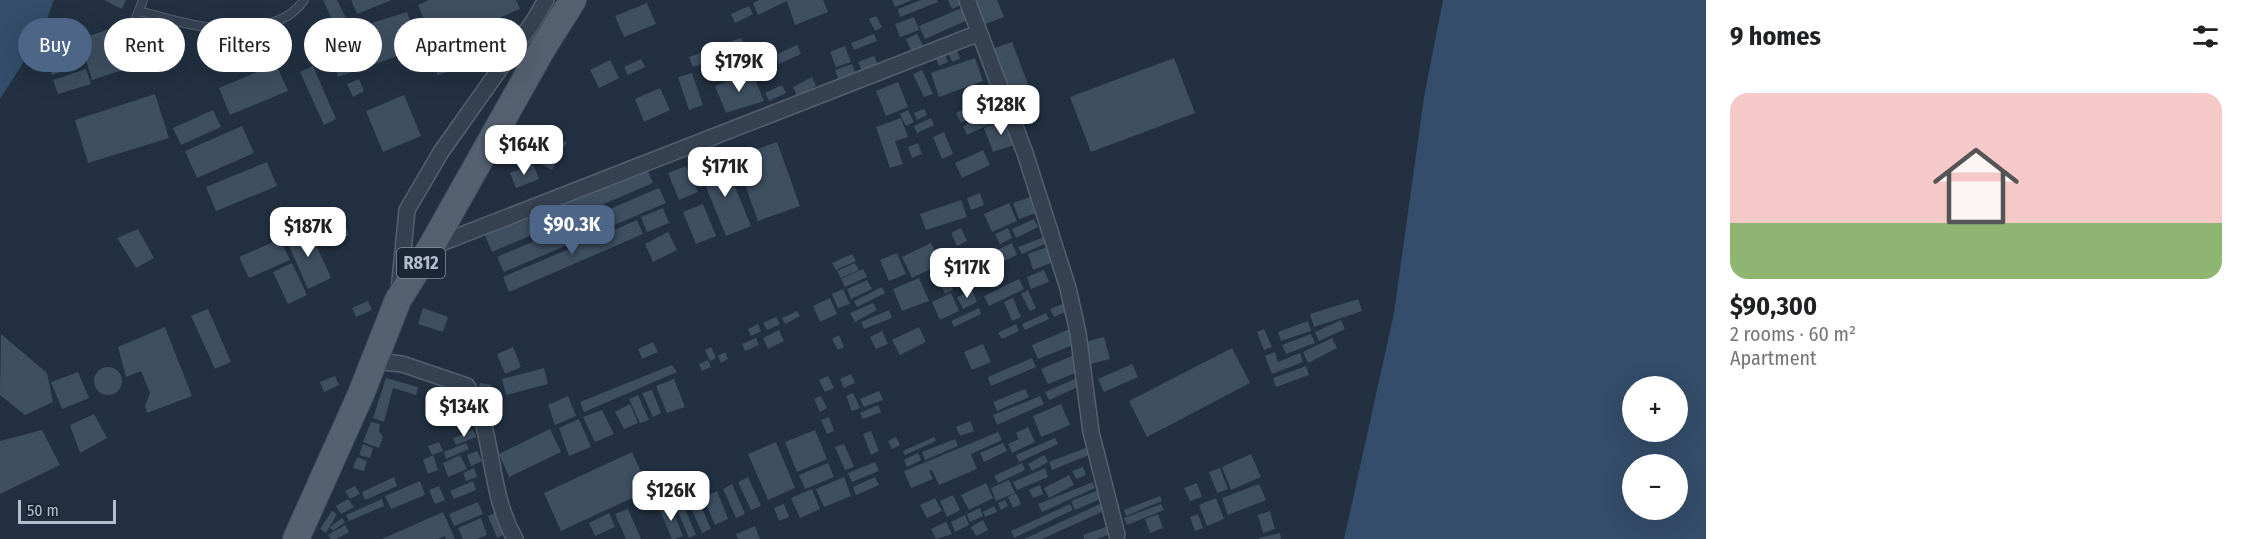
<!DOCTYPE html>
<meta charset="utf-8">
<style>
:root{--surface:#fff;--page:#f6f6f6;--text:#202124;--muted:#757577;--accent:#4d6587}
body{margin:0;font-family:"Fira Sans Condensed",sans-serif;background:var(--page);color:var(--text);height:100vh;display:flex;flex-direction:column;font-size:22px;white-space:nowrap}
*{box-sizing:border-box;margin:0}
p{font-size:20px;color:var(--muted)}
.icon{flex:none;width:33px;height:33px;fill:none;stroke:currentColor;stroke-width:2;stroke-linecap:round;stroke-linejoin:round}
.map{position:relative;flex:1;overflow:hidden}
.drawer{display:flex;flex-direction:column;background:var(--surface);width:540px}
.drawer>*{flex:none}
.top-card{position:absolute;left:18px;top:18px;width:570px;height:54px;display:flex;gap:12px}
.tools{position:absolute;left:1622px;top:376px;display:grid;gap:12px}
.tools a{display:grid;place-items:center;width:66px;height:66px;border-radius:50%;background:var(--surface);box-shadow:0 6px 24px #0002;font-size:30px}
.scale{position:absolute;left:18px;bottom:15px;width:98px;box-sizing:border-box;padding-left:6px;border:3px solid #b3bdcb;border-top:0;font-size:16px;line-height:21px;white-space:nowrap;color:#b3bdcb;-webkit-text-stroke:4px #1b2736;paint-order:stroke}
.price{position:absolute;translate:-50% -51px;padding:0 14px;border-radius:12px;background:#fff;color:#222;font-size:20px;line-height:39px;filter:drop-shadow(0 2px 3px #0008)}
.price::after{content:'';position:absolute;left:50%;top:36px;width:18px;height:14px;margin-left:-9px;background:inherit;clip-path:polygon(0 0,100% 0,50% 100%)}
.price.current{background:var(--accent);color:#fff}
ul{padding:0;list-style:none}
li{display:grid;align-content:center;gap:12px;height:318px;padding:0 24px}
li span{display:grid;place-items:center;height:186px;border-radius:18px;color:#555}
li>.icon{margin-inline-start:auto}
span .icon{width:108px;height:108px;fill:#fffc;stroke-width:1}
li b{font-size:26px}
h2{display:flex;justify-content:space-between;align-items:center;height:72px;padding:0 24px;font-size:26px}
.pill{padding:0 21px;border-radius:27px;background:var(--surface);box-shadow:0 6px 24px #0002;font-size:21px;line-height:54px}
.pill.current{background:var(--accent);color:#fff}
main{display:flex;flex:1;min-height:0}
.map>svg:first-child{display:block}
.water{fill:#344d6a;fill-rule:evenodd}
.building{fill:#3e4f61}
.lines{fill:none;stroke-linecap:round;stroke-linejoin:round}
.service-casing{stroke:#54606e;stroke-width:10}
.minor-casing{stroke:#54606e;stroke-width:18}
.primary-casing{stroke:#404b5a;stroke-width:28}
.service{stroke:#364251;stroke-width:8}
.minor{stroke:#364251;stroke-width:15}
.primary{stroke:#546171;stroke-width:26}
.labels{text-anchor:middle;stroke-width:6;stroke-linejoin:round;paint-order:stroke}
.shield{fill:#1b2736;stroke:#85909e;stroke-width:1.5}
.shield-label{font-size:18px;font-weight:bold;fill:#b3bdcb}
</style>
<main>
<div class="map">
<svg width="1706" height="539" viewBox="0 0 1706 539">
<rect width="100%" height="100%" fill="#223041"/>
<path class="water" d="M0 0H54L41 35 0 99Z
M1443 0H1706V539H1344L1394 313 1424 97ZM1632 387H1677V432H1632ZM1632 465H1677V510H1632Z"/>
<path class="building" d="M104 0H126L122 9Z
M323 0H337L346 18 334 24Z
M351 0H392L357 14Z
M429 0H516L520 9 435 45 418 5Z
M759 0H823L828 12 795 25 787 1 758 15 753 3Z
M892 0H912L895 7Z
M921 0H937L938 2 900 17 898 9Z
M948 0H962L964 4 952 9Z
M973 0H997L1004 17 983 25Z
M647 3 656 24 624 37 615 16Z
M749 6 753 14 735 23 731 14Z
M964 7 970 19 925 39 919 26Z
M407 12 420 48 338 77 327 37Z
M876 16 882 27 875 31 869 19Z
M914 17 919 30 900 37 895 24Z
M62 23 77 32 65 55 50 47Z
M125 24 138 65 92 80 79 39Z
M874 34 877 41 854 50 851 43Z
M917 34 924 47 912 52 906 39Z
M951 35 960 59 952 62 942 39Z
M741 38 745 48 693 67 689 57Z
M476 39 482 63 437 75 431 51Z
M940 41 948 62 939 66 931 44Z
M1012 42 1028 84 1005 93 989 50Z
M797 45 801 54 779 64 775 55Z
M845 46 851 62 836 67 830 52Z
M874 56 883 77 867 83 858 62Z
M975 58 983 81 939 97 931 73Z
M1174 58 1195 113 1091 152 1070 97Z
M641 59 645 67 628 75 624 67Z
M66 60 70 69 52 75 49 65Z
M610 60 619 78 599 88 590 70Z
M276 64 288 91 230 115 219 88Z
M852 64 857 77 840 83 835 70Z
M313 66 336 119 324 125 300 72Z
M86 69 91 84 58 94 53 80Z
M922 70 933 94 924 97 913 74Z
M752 72 764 101 726 113 715 86Z
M692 73 703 105 689 110 678 77Z
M812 77 816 86 797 96 793 87Z
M359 79 364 91 353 97 347 84Z
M898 82 908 107 886 116 876 91Z
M782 85 786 93 769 101 765 93Z
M660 88 670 110 644 122 635 99Z
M155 94 169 138 88 163 75 120Z
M404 95 421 136 383 152 366 111Z
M977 103 982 112 961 123 956 113Z
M924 109 927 115 917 120 914 113Z
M213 110 221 127 181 145 173 128Z
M908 110 914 122 906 126 900 114Z
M992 112 996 121 967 135 963 126Z
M901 118 908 137 895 141 903 164 890 168 876 127Z
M931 118 934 125 917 133 914 126Z
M1008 119 1017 144 993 152 984 128Z
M242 126 254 153 197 178 185 151Z
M944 132 953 154 942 159 933 137Z
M550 133 567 142 552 170 535 161Z
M777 142 800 206 758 221 735 157Z
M918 143 922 154 912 158 908 147Z
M983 150 990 165 962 178 955 163Z
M641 155 653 183 492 252 480 224Z
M724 160 751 226 726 236 699 170Z
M267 162 277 186 216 211 206 187Z
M533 164 539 179 516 188 510 173Z
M686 166 698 192 679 200 668 173Z
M659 188 666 203 504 272 497 257Z
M980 193 984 205 971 210 967 198Z
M1033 196 1039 212 1019 219 1013 203Z
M961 200 967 217 926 230 920 214Z
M1009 203 1017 221 992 232 984 214Z
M703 204 716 236 696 244 683 212Z
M663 208 669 223 647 232 641 217Z
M1034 219 1038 227 1016 238 1012 229Z
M637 220 643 234 509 292 503 277Z
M345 225 349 235 332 243 328 232Z
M308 227 331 278 308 289 285 237Z
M961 228 967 241 957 246 951 233Z
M1008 228 1012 238 1000 244 995 234Z
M138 229 154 258 136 268 117 238Z
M668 232 677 250 653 262 645 244Z
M1044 237 1047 243 1022 254 1018 247Z
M280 239 290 260 249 278 239 257Z
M931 243 941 264 912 278 902 257Z
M1012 243 1017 255 997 264 992 252Z
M1050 246 1056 261 1033 270 1028 254Z
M897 253 906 274 889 281 880 260Z
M852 254 856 261 836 270 832 263Z
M958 255 966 273 953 279 945 261Z
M292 263 307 295 288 304 273 272Z
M855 263 859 270 841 278 837 271Z
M863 269 867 277 845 287 841 279Z
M942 269 953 290 945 294 935 272Z
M1044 270 1049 282 1031 289 1027 277Z
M919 278 929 301 902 311 893 289Z
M1019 279 1024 289 989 306 984 296Z
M867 280 872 289 851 299 847 289Z
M882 287 885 293 857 307 854 301Z
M843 289 850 304 838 308 832 294Z
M972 290 977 302 963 309 957 297Z
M1028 290 1036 308 1030 311 1021 294Z
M951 293 959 311 940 320 932 302Z
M830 298 837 314 820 322 813 306Z
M1013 298 1021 317 1012 321 1004 302Z
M1358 299 1362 311 1314 327 1310 314Z
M368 301 372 310 356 317 352 308Z
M1067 302 1070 310 1054 317 1050 309Z
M873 303 877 310 855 322 850 313Z
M423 308 448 317 443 332 418 324Z
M979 308 981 314 954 327 951 321Z
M208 309 231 362 215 369 191 316Z
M889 310 892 318 864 329 861 322Z
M797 311 800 316 785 324 782 318Z
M1046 313 1049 319 1025 330 1022 324Z
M776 317 780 324 767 330 763 323Z
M1341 320 1345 329 1319 341 1315 332Z
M1308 321 1311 331 1281 341 1278 332Z
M758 324 761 331 751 336 748 329Z
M1016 324 1019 331 1002 339 998 333Z
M165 327 192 396 147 413 145 406 150 393 141 371 126 377 118 347Z
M919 327 926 342 900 355 892 340Z
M1072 328 1078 343 1038 359 1032 345Z
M1264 329 1272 347 1264 350 1257 332Z
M779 330 784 341 768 349 763 338Z
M882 331 888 344 876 349 870 337Z
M1 334 47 373 53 402 25 415 0 395Z
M1311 334 1315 343 1286 354 1282 345Z
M839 335 844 347 838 350 832 339Z
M1104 337 1110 359 1091 364 1085 342Z
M756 338 759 345 745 351 742 344Z
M1332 338 1337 348 1308 363 1303 352Z
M653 342 658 352 642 359 638 349Z
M983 344 991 362 972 370 964 352Z
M513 347 521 367 505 374 497 354Z
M711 347 716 358 710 361 705 350Z
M1232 348 1250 383 1147 437 1129 401Z
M725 352 728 359 721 363 718 356Z
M1275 352 1278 362 1300 353 1303 362 1272 374 1265 356Z
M1074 355 1080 371 1048 384 1041 369Z
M1032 358 1036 367 991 386 988 377Z
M708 360 711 367 702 371 699 364Z
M1132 364 1138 377 1104 392 1098 379Z
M672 365 677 372 584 412 580 402Z
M1306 366 1309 375 1276 387 1273 378Z
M94 381a14 14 0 1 1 28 0a14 14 0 1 1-28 0Z
M544 368 548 384 506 395 502 379Z
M78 372 89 398 62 409 51 382Z
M851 374 855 383 844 388 840 379Z
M335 376 339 385 324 392 320 382Z
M828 376 834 388 825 392 819 380Z
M386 378 418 387 416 395 393 388 384 422 373 418Z
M1077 378 1080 386 1049 400 1045 392Z
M674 379 685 407 667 413 656 386Z
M480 383 491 385 488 396 477 394Z
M1025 389 1029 397 997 411 993 402Z
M652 390 661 413 653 417 642 393Z
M879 391 883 400 864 407 860 399Z
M853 393 860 408 852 411 846 396Z
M638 395 649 420 640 423 629 399Z
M568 396 576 416 555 425 548 405Z
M821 396 827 408 820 412 814 399Z
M1040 396 1044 404 997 425 993 415Z
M493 399 501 416 491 420 483 403Z
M630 404 638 423 624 429 615 412Z
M1061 404 1070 425 1041 437 1033 416Z
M878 405 881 412 863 419 860 413Z
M602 410 614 434 595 442 583 417Z
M94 414 107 438 80 453 70 425Z
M829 417 834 431 827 434 821 420Z
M579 419 591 447 569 456 559 428Z
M970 421 974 431 960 436 956 427Z
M371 422 380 424 379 431 383 437 379 448 363 442Z
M1028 427 1035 442 1012 453 1008 444 1019 439 1016 433Z
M550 429 561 452 509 477 499 454Z
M42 430 60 465 0 494V441Z
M473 430 476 437 456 445 453 438Z
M815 430 827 459 797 472 785 442Z
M871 431 879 451 871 455 863 434Z
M998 432 1002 440 971 454 977 469 939 485 932 470 929 471 933 479 911 488 904 471Z
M896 437 900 445 892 449 888 441Z
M934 437 936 441 905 455 903 451Z
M1055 438 1058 444 1019 462 1016 455Z
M955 439 958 446 925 460 922 452Z
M439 442 443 451 432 455 428 446Z
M776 442 795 488 768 500 748 454Z
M466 443 469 449 446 459 444 452Z
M1003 443 1007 451 984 462 980 453Z
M363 444 373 448 370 458 359 455Z
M844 444 854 467 845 470 835 447Z
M1091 446 1094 453 1052 470 1049 462Z
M477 451 482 461 471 466 467 455Z
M632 452 649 490 561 531 544 493Z
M918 453 921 460 907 467 904 460Z
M1251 454 1261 477 1231 490 1222 467Z
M433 455 438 470 428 474 423 460Z
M460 455 467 469 448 477 443 463Z
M1044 455 1048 462 1032 471 1028 464Z
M357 457 367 461 364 471 353 468Z
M875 462 879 471 852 482 848 473Z
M828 463 834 477 805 489 799 475Z
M1022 463 1025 470 998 483 994 476Z
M1083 467 1086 475 1076 479 1072 471Z
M474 468 477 477 466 481 463 473Z
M1045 468 1048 477 1017 490 1013 482Z
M1220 468 1228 489 1217 493 1209 472Z
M1069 475 1074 485 1049 498 1044 488Z
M394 477 397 486 365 500 362 492Z
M748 477 761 506 751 510 738 482Z
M844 477 851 496 824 507 816 489Z
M875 477 879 485 856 495 853 487Z
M1009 480 1015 493 996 501 991 488Z
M420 481 425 495 391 509 385 496Z
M473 481 476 490 454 499 450 491Z
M1093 482 1095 488 1042 512 1038 504Z
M986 483 993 498 969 510 961 495Z
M1197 483 1202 497 1190 501 1184 488Z
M732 484 745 514 736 518 723 489Z
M1259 484 1266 500 1228 515 1222 498Z
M1040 485 1043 494 1033 498 1029 490Z
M355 486 360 494 350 499 345 491Z
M439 486 445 500 435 504 429 490Z
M812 489 820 509 800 518 791 498Z
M1101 489 1105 497 1075 510 1071 501Z
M717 491 728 519 715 525 703 497Z
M1016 493 1021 504 1013 508 1008 497Z
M953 495 960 510 947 517 940 501Z
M1160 496 1162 501 1126 516 1124 510Z
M935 498 942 511 927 518 920 505Z
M1216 498 1224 519 1207 526 1199 505Z
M348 499 354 507 341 514 336 506Z
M382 499 384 506 349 521 346 515Z
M698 499 711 529 702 533 689 503Z
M1005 500 1008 506 1001 510 998 503Z
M478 502 483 514 454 526 449 514Z
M1102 503 1106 510 1042 539H1024Z
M670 504 683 536 675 539H672L659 508Z
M683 504 696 535 689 538 676 507Z
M784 504 789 517 779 521 774 508Z
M1070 504 1073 510 1014 538 1011 531Z
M1161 504 1164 510 1127 525 1124 518Z
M994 506 997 512 985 517 983 512Z
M980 508 983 516 970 522 967 514Z
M628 509 641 539H626L615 514Z
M332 511 337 514 326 533 320 529Z
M1270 511 1275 529 1263 533 1258 515Z
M443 512 455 539H446L445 536 438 539H382Z
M498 512 507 533 497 538 488 516Z
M609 513 615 527 595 536 589 523Z
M1158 514 1163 528 1150 533 1145 519Z
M1198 514 1203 528 1195 531 1190 517Z
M965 515 969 525 955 532 951 522Z
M342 518 345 522 333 531 330 527Z
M481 518 487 535 477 539H463L458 528Z
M983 520 988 530 976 536 971 527Z
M946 522 952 534 936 539 931 529Z
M345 525 349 532 336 539H331L328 535Z
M755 526 760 539H738L736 534Z
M1108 526 1111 534 1097 539H1084L1083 535Z
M1280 533 1281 539H1259V538Z"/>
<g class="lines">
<defs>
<path id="service" d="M139 11C180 22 214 34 257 26 276 23 292 17 304 0
M132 28 143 0"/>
<path id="minor" d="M967 0 1025 153 1068 288 1078 333 1091 432 1117 535
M431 247 979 33
M399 291 407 210 441 152 533 22 546 0
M375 361 402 364 467 386C471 395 477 403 480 412 494 455 492 498 515 539"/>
<path id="primary" d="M296 539 361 394 398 300 431 247 544 46 573 0"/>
</defs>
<use href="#service" class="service-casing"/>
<use href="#minor" class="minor-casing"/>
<use href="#primary" class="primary-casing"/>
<use href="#service" class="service"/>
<use href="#minor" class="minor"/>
<use href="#primary" class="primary"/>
</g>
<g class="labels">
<rect class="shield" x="397" y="248" width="48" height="30" rx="4.5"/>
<g class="shield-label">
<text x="421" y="269">R812</text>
</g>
</g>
</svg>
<div class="tools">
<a>+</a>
<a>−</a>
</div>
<div class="scale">50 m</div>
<b class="price" style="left:739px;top:93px">$179K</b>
<b class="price" style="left:1001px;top:136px">$128K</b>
<b class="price" style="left:524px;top:176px">$164K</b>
<b class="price" style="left:725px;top:198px">$171K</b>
<b class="price current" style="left:572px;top:256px">$90.3K</b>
<b class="price" style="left:308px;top:258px">$187K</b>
<b class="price" style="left:967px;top:299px">$117K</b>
<b class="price" style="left:464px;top:438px">$134K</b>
<b class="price" style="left:671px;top:522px">$126K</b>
<div class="top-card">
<a class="pill current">Buy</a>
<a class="pill">Rent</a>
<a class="pill">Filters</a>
<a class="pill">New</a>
<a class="pill">Apartment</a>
</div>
</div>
<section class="drawer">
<h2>9 homes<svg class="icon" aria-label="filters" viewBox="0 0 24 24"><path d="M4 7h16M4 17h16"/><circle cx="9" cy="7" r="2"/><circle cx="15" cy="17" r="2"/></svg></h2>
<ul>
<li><span style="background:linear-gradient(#f6c9c9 70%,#8fb573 0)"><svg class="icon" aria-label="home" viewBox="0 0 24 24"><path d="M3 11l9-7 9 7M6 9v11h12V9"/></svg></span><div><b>$90,300</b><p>2 rooms · 60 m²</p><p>Apartment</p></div></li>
</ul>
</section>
</main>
